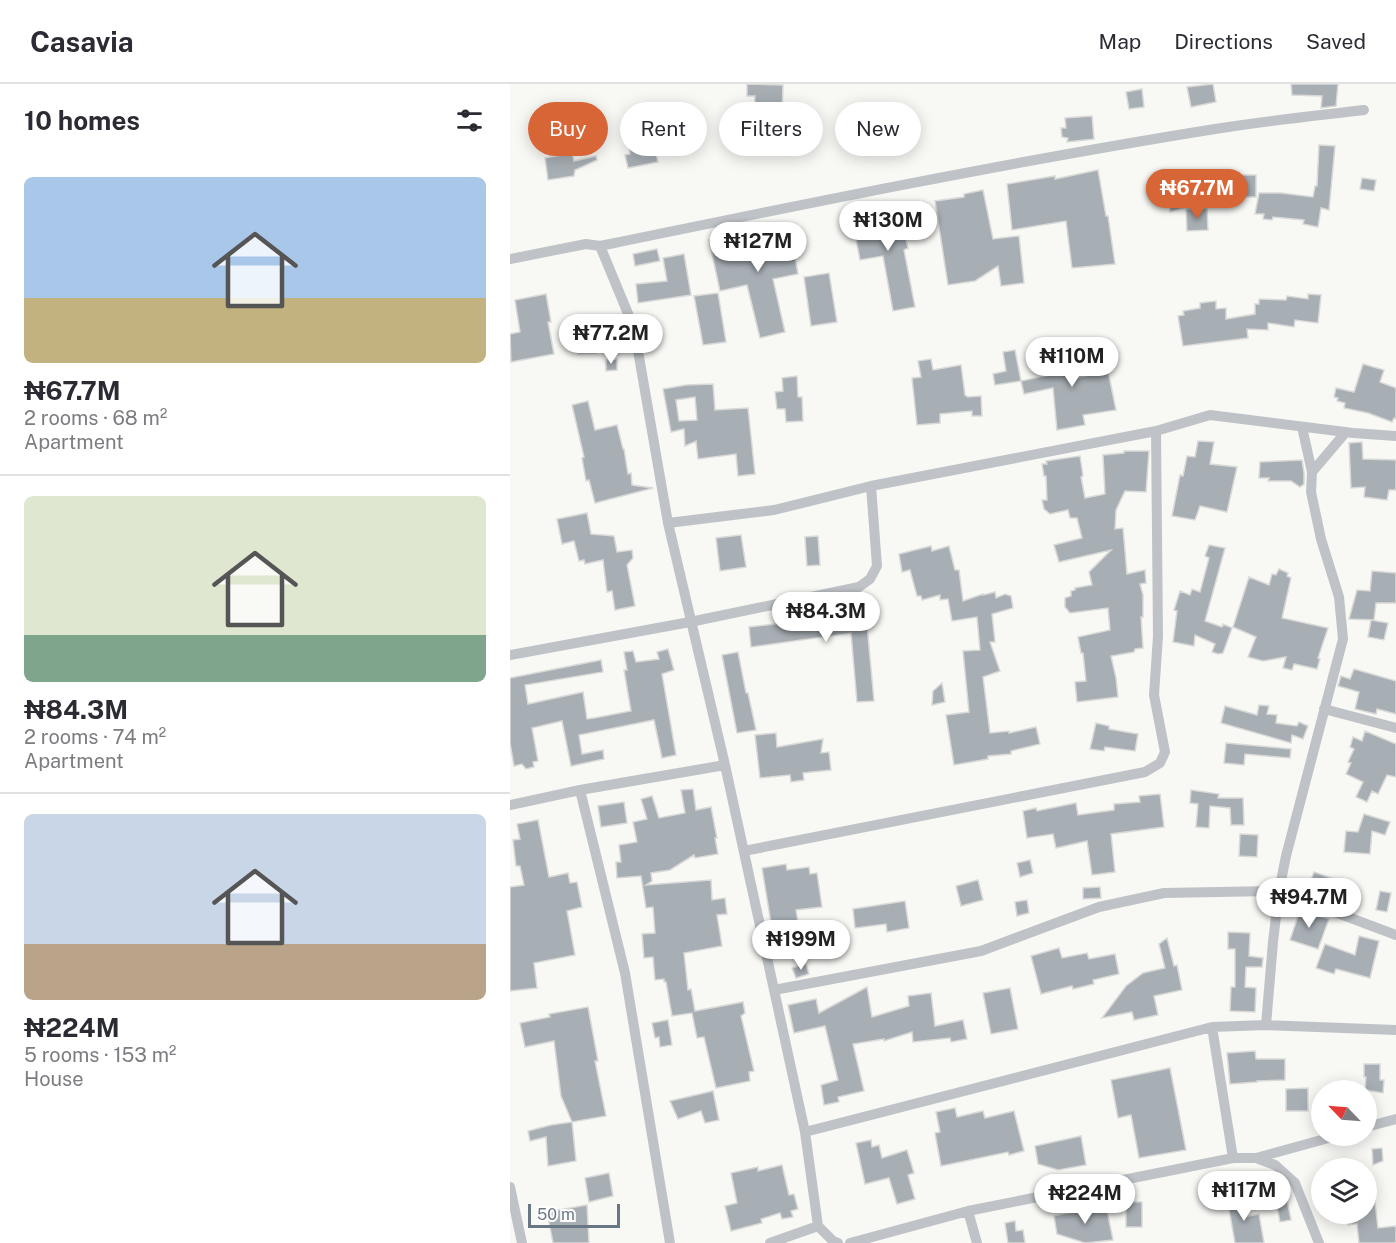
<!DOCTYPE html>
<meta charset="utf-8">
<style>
:root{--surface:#fff;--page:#f7f7f7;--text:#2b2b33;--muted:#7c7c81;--line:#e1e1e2;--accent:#d86535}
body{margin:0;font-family:"Public Sans",sans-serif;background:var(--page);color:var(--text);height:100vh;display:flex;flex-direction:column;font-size:22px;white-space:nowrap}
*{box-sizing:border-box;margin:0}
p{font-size:20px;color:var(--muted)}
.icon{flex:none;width:33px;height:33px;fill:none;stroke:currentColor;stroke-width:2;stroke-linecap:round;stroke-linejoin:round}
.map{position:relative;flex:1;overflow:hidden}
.panel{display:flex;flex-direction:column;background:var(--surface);width:510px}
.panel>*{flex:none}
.top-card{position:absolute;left:18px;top:18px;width:570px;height:54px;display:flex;gap:12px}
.needle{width:39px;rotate:295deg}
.controls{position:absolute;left:801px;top:996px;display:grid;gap:12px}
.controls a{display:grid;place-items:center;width:66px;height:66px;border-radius:50%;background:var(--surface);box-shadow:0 3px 15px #0003;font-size:30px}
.scale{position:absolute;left:18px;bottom:15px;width:92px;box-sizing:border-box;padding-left:6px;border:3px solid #697684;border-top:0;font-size:16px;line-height:21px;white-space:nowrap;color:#697684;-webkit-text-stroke:4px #fff;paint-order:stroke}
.price{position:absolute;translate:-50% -51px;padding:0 14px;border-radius:21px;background:#fff;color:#222;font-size:20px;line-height:39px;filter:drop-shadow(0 2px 3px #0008)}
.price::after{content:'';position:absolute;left:50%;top:36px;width:18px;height:14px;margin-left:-9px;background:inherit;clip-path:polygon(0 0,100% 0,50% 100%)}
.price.active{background:var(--accent);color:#fff}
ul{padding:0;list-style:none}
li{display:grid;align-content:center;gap:12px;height:318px;padding:0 24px}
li+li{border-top:2px solid var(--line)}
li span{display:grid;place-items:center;height:186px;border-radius:9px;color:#555}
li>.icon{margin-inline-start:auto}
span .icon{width:108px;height:108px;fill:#fffc;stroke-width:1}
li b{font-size:26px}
h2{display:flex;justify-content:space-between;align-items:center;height:72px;padding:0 24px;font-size:26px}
.tag{padding:0 21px;border-radius:27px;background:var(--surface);box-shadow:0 3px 15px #0003;font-size:21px;line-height:54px}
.tag.active{background:var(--accent);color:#fff}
header{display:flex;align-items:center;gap:36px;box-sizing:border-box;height:84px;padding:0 30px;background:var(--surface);border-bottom:2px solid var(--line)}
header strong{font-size:28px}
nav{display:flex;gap:33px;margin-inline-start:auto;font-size:21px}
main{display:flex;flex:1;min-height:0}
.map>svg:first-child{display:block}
.building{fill:#a7aeb4;stroke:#d9d9d8;stroke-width:1.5;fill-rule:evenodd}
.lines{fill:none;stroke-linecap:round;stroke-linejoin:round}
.minor{stroke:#bfc3c7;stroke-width:10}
</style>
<header>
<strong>Casavia</strong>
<nav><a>Map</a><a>Directions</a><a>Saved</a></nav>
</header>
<main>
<section class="panel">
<h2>10 homes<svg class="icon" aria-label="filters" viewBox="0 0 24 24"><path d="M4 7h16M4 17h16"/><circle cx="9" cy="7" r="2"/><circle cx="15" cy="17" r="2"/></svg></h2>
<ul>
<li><span style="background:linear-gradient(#a9c7e8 65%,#c2b280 0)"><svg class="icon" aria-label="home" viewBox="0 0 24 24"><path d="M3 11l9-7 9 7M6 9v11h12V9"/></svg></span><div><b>₦67.7M</b><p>2 rooms · 68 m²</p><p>Apartment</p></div></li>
<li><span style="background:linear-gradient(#dfe7d0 75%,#7fa58c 0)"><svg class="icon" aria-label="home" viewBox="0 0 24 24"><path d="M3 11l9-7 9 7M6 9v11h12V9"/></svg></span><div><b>₦84.3M</b><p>2 rooms · 74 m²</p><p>Apartment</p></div></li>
<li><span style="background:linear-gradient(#c9d6e8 70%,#b9a48a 0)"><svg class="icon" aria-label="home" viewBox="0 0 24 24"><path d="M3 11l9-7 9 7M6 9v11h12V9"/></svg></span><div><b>₦224M</b><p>5 rooms · 153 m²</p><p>House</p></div></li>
</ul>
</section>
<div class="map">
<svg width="886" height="1159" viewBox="0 0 886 1159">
<rect width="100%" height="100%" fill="#f8f8f5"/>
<path class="building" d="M237 0 273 1 272 32H244L245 12H237Z
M703 0 706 18 681 23 677 3Z
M781 0H828L826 22 811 24 812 12 782 11Z
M632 5 634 23 619 25 616 8Z
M582 32 584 55 557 58 558 54 552 53 551 44H556L555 34Z
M144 60 148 78 118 84 115 71 120 70 119 65Z
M809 61 825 62 819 126 811 124 808 143 793 140 794 136 763 133 762 136 753 135 754 130H745L749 109H771L803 113 805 102H807Z
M62 69 64 77 86 72 87 76 65 86 64 92 38 96 35 74Z
M588 86 596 132H598L605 180 562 184 556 137 502 146 497 100 545 92V95Z
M725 91H746V113H725Z
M852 94 866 96 864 107 850 105Z
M473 106 483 155 509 152 514 199 491 202 488 182 465 197 438 201 425 117 454 113V110Z
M659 112H674V124L660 128Z
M386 118 398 164 394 166 405 223 383 227 373 172 350 176 343 140 366 136 363 125Z
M697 124 698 146 677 147 676 125Z
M279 139 288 190 263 195 275 248 250 254 237 201 210 207 199 156 224 150 229 170 259 164 255 144Z
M147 165 150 177 125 182 123 170Z
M174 170 181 211 128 219 126 200 157 197 153 174Z
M319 189 327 238 301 242 294 193Z
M208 209 216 258 193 261 184 212Z
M36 210 41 238H38L44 270 1 278 0 250 10 248 5 216Z
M798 210 811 211 808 239 785 236 784 243 758 239V246L737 245 738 254 673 262 668 232 674 231 673 227 690 224V219L706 217V225L716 224V235L745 230V220H749V215L776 216 777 212 798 215Z
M86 252 87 269 68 270 67 253Z
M559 254 565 294 598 287 606 326 573 331 575 341 547 346 543 304 514 310 511 297 540 291 535 258Z
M505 266 511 297 485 301 483 290 496 287 493 268Z
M107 275V286L96 287V276Z
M421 275 423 286 451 281 455 311 458 313 471 312 472 332H462V327L430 330V339L407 341 402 294 411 293 408 277Z
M853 280 874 286 870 298 886 304V335L884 334 882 338 858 329 834 324 835 319 827 317 828 314 824 313 826 304 844 308Z
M287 292 288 313H292L293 337 276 338 275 325H267L265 308 273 307 272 294Z
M203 300 205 326 238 324 245 390 228 392 226 370 188 375 186 357 175 362 174 345 161 348 153 305 176 301ZM185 313 187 336 169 337 166 316Z
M78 317 85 346 107 341 113 365H114L118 390 121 389 122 401 143 404 85 419 79 396 76 397 72 374 74 373 62 321Z
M688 357 704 358 700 380 727 383 717 428 690 422 685 436 662 432 670 391 673 392 677 372 685 373Z
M852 358 853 375 886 376V406H879L877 416 854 413 855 403 841 404 839 359Z
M614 367H639L636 408 615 407 606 426 605 445 613 444 617 490 635 486 636 499 630 500 633 511V533H631L633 564 625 565 624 568 601 572 606 594 608 613 567 618 565 598 576 597 573 569H571L568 553 600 546 598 524 560 529 555 523V514L561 512V507L565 506V504L582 501 579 488 601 466 549 478 544 461 572 454 567 434H560L558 426 540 430 534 425 532 416H537L536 392H534L532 380H537L536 377 570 372 573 392 571 393 575 414 595 410 593 371 614 369Z
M792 376 794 389V400L790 403 781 397H758L759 394H749L750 378Z
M77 429 81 450 104 452 107 468 122 466 123 474 117 481 125 522 105 526 102 507 97 508 93 476 75 480 74 476 69 477 64 457 52 460 47 435Z
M231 451 236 483 210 487 206 454Z
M308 452 310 481 297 482 295 453Z
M699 461 715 464 695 537 712 543 713 540 722 544 713 569 708 570 702 568 705 560 685 551 684 562 663 558 667 527 664 526 670 507 680 511 682 505 690 508 699 474 695 472Z
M421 462 422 467 439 462 445 486H449L453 517 473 510V511L485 508 486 514 495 510 501 512 503 524 482 530 485 558H480L490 587 473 593 480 649 499 647V649L526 643 530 660 501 667V670L478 672V675L444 681 436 631 459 628 453 567 470 566 467 533 442 537 438 515 430 516V511L412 516 411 512H407L400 486 392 488 389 470Z
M769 485 778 489 777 492 781 494 772 534 818 544 808 574 810 575 807 585 784 580 782 586 773 584 776 573 753 577 738 573 746 553 723 543 739 493 759 501 762 490 766 491Z
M862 487 886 489V519H866L864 536 839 535 847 506 860 507Z
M356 530 364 617 347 618 341 549 241 563 239 543Z
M861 536 878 539 874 556 858 553Z
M158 565 164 586 152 590 166 671 152 674 144 636 69 651 72 670 93 666 94 675 61 682 52 637 22 644 28 677 23 678 24 683 16 685 12 680 4 682 0 659V594L91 576 93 588 15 601 18 620 73 608 77 635 84 634 121 627 114 586H117L114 568 123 567 126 578 149 575 147 568Z
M228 568 236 609H238L246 646 227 649 212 571Z
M844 585 886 597V630L867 625 866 630 845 625 849 608 828 602 831 592 840 595Z
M432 599 435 618 422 621 423 607Z
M749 621 759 622 757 630 767 631 766 639 787 642 789 638 798 642 793 655 782 651 781 659 711 639 715 622 747 631Z
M586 639 599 642V645L628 650 625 667 595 663 594 667 580 665Z
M855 647 886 660V693L877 691 868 710 862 707 857 718 846 713 853 698 836 690 841 679 838 678 844 665 840 663 843 653 852 657Z
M266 649 267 663 313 655 311 669 319 668 321 686 293 689 294 696 281 698 280 691 250 694 245 651Z
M716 659 781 665 780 674 735 670 734 681 714 679Z
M183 705 186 726 201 723 207 754H205L208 770 185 774 184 771 160 786 141 789 142 797 136 801 201 796 202 816 215 814 217 830 207 831 212 862 174 869 178 906 181 905 185 927 233 918 235 929 231 932 244 987 239 988 240 997 206 1004 194 953 187 954 182 929 162 932 156 898H154V895L145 896 143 873 134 874 132 850 145 849 143 823 136 824 131 792 107 794 106 778H111L109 761 127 758 123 738 137 735 131 715 142 712 149 734 175 729 171 706Z
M681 706 709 710 708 714H733L734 741H721L720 724 700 722 699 744 686 743 688 720 680 719Z
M650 710 654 743 601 750 605 788 582 791 577 757 546 764 543 750 517 754 513 727 526 724 527 727 566 719 568 731 604 726V720L630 718 629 712Z
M114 718 117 739 91 743 88 722Z
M854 730 880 738 875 751 862 747 860 770 834 768 836 747 848 748Z
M28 736 39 793 58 789 60 799 67 798 72 823 57 827 65 871 24 879 27 904 0 907V803L14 801 10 782H6L3 756 10 755 7 740Z
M730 750 748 751 747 773 729 772Z
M520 776 523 789 510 793 507 779Z
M276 780 277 786 299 783 300 790 307 789 312 823 286 826 290 851 261 853 259 840 261 839 252 784Z
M804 788 838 800 833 813 800 799Z
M468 796 473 816 451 822 446 802Z
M590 803 591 814 573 815V804Z
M870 807 881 809 877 828 866 826Z
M517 816 519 829 507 832 505 818Z
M395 817 399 844 377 848 376 840 345 844 343 825Z
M790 826 819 835 808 865 780 856Z
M718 848 740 849 739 872 753 874 752 883H736L735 903 746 904 745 928 720 927 721 903H725V865H718Z
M849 852 869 857 860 894 826 885 824 890 806 884 815 860 845 871Z
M657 854 664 882 667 881 672 906 644 912 648 931 624 936 622 928 592 934 616 902 633 889 655 884 649 860Z
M549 864 552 874 577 869 579 875 605 870 609 890 583 896 584 900 563 905 562 902 531 910 521 872Z
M296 880 299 890 286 894 282 884Z
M357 903 362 933 399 922 398 912 421 909 425 942 453 936 457 955 441 958 440 954 403 958 402 948 374 957V955L343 960 354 1007 328 1013 329 1018 314 1021 311 1001 328 996 315 942 284 949 278 921 306 915 309 929Z
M500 904 508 945 481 950 473 909Z
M78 923 88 977H85L96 1032 62 1038 51 1012 44 957 15 963 10 939 40 933 39 930Z
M158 936 162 961 150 963 149 953 145 954 142 939Z
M745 967 746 975H775V996L747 997V998L720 1000 717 969Z
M854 980H870V996H874L873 1009 855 1006 856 993H854Z
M660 984 676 1066 629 1074 621 1031 608 1034 601 996Z
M798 1004V1027H776V1005Z
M203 1007 209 1036 195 1039 191 1027 168 1035 160 1017Z
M445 1024 447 1033 473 1027 475 1034 504 1027 514 1067 499 1071 498 1068 431 1082 425 1049 430 1048 426 1028Z
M62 1038 66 1077 38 1082 36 1053 20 1057 18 1047 41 1041Z
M571 1052 576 1081 548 1086 528 1080 525 1062Z
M361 1056 362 1063 369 1061 372 1074 397 1066 404 1089 398 1091 405 1115 387 1120 379 1094 355 1100 346 1059Z
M872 1064 873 1077 863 1081 862 1065Z
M272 1081 279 1111 284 1110 288 1125 281 1127 283 1133 272 1135 270 1129 251 1135 252 1139 221 1147 215 1122 227 1119 221 1089 248 1083V1087Z
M99 1089 103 1112 79 1118 75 1094Z
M766 1092 774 1100 781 1136 770 1138 765 1112 757 1114 754 1094Z
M856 1102H863L868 1144 886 1142V1159H849L847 1140 838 1141 837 1131 856 1130Z
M728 1106 732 1131 734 1130 735 1133 749 1130 754 1159H725L716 1108Z
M616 1118H632V1143H616Z
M77 1121 79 1159H43L37 1128Z
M596 1121 603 1156 575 1159 547 1150 544 1132Z
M505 1137 506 1147 513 1146 515 1159H498L495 1139Z"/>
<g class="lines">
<path class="minor" d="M90 162C294 120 499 78 705 45 754 37 804 32 854 26
M0 175 76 160 90 162 124 244 158 439 264 426 361 402 646 347 700 331 843 349 886 352
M802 388 836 348
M158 439 215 681 295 1048 308 1142
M0 571 180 538 349 503 360 495 367 482 361 402
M814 625 886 644
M70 706 115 889 160 1159
M0 721 70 706 215 681
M234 767 635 688 650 679 655 668 644 611 648 552 646 347
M264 906 471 867 589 823 654 809 769 807 886 851
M756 941 763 858 769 807 776 772 833 555 829 513 811 455 801 408 802 388 792 343
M856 1043 886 1035
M295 1048 702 943 756 941 886 946
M723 1074H746L765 1081 785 1099 809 1159
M746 1074 826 1052
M0 1103 12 1159
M458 1127 467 1159
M260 1159 308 1142 323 1157 328 1159
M340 1159 458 1127 723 1074 702 943"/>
</g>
</svg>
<div class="controls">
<a><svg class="needle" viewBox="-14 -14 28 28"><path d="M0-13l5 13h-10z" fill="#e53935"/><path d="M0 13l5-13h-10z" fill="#7c7c81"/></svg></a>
<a><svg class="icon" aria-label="layers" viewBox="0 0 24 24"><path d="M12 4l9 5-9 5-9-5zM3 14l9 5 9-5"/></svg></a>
</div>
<div class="scale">50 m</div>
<b class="price active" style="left:687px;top:136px">₦67.7M</b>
<b class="price" style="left:378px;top:168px">₦130M</b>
<b class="price" style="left:248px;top:189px">₦127M</b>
<b class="price" style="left:101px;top:281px">₦77.2M</b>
<b class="price" style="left:562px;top:304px">₦110M</b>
<b class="price" style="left:316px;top:559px">₦84.3M</b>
<b class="price" style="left:799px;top:845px">₦94.7M</b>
<b class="price" style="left:291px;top:887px">₦199M</b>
<b class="price" style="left:734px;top:1138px">₦117M</b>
<b class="price" style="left:575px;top:1141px">₦224M</b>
<div class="top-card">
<a class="tag active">Buy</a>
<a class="tag">Rent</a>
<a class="tag">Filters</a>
<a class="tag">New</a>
</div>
</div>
</main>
